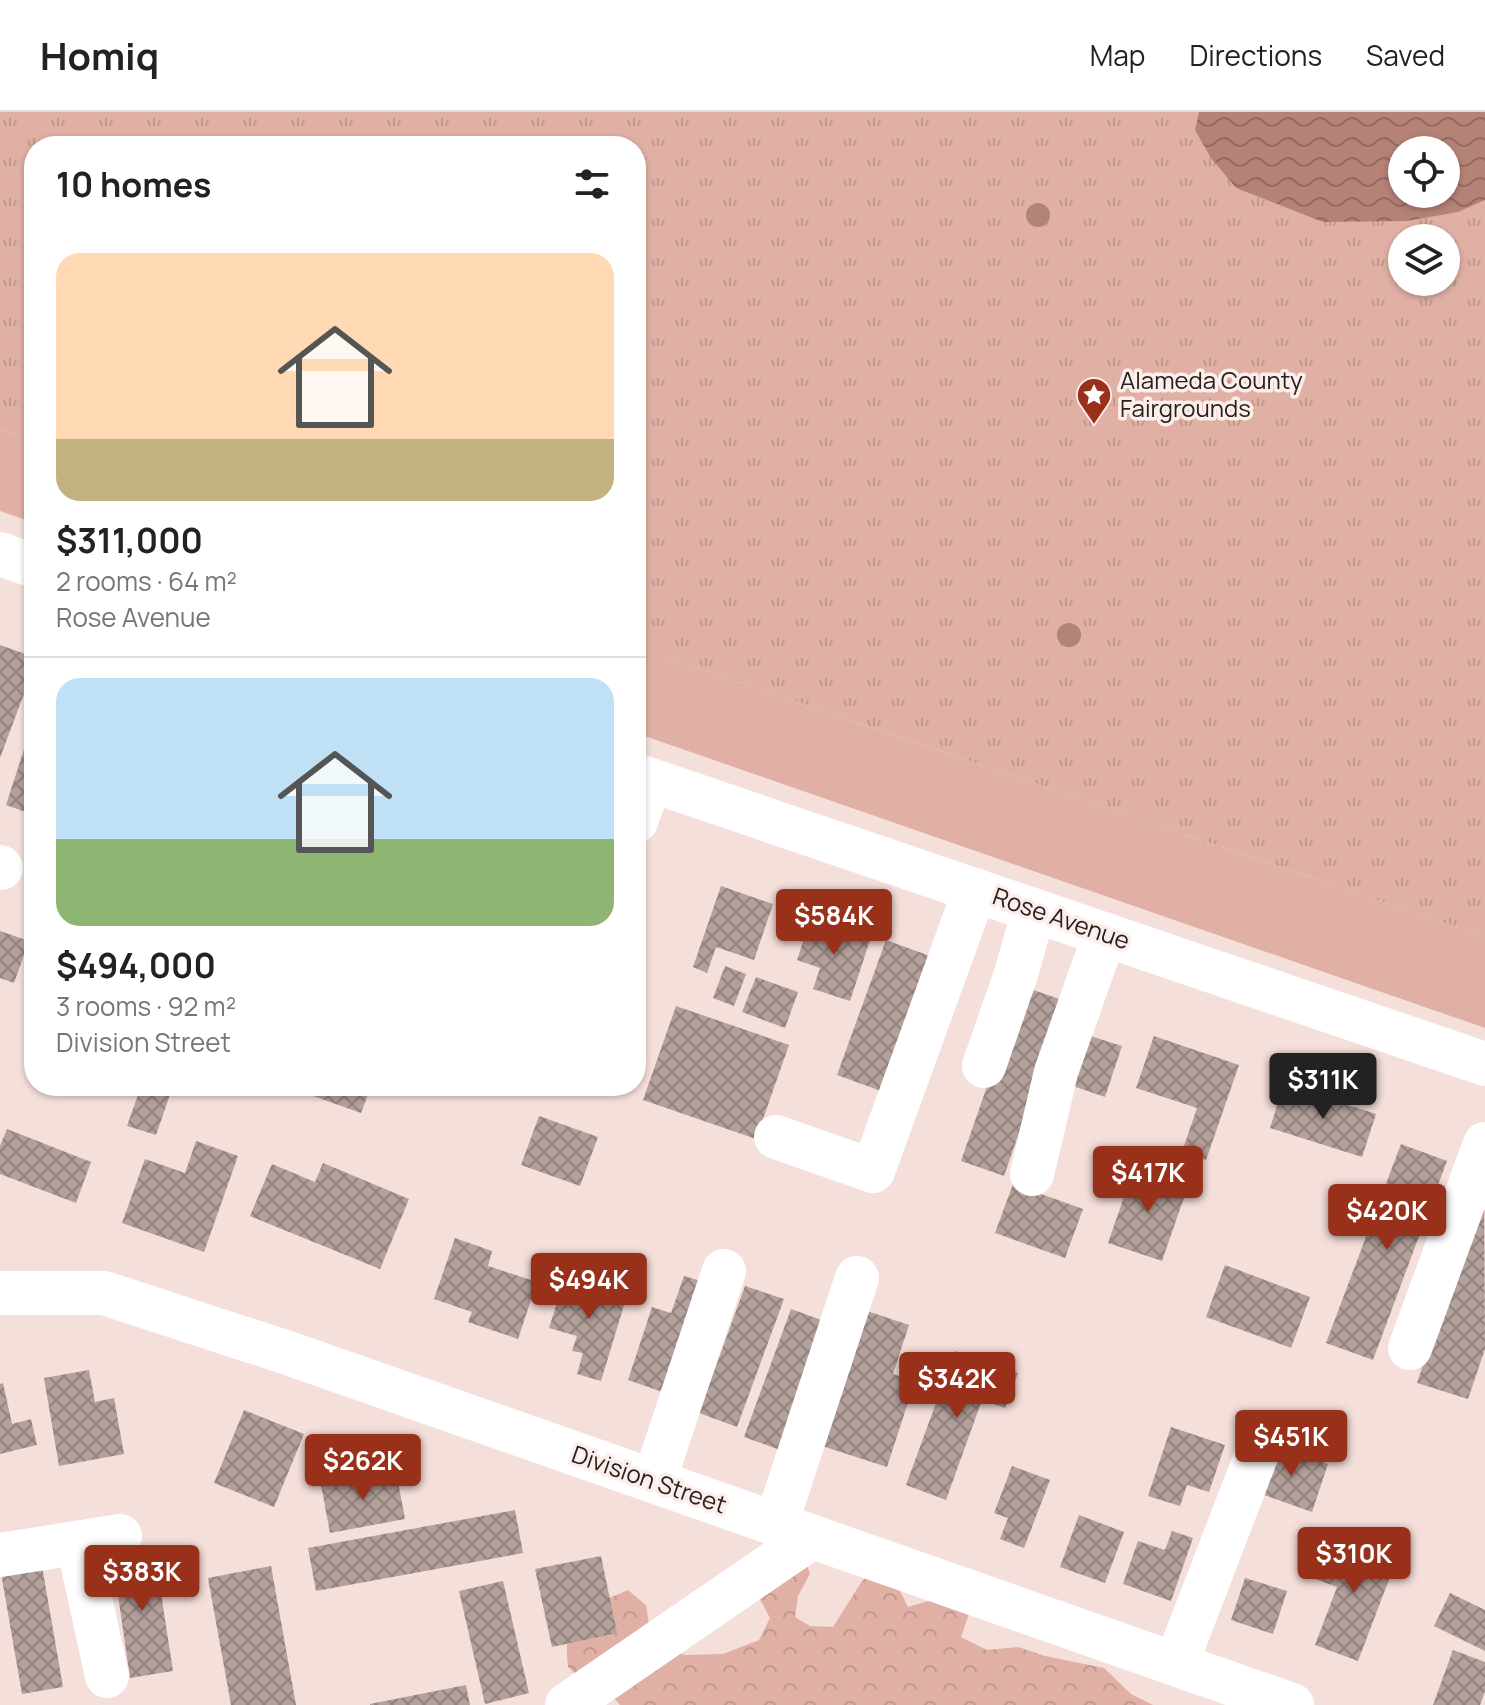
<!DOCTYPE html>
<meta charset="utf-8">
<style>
:root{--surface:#fff;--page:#f2f2f2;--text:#222;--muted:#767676;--line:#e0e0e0;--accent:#99301a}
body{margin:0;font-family:Manrope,sans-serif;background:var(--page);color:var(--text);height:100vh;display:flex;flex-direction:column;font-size:30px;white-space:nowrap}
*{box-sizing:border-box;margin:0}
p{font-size:26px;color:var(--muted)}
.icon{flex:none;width:44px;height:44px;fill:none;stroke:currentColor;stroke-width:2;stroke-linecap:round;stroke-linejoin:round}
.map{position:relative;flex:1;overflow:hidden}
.details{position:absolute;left:24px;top:24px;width:622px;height:960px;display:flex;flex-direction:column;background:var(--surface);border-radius:32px;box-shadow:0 2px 6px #0004}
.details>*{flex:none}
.fabs{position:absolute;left:1388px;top:24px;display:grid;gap:16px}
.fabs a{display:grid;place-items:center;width:72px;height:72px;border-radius:50%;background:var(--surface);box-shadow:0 2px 6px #0004;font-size:40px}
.price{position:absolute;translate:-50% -68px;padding:0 18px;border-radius:8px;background:var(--accent);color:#fff;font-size:26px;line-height:52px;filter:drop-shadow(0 2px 4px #0008)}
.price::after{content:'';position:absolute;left:50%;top:48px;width:24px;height:18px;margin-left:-12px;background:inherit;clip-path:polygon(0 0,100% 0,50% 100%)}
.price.current{background:#222;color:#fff}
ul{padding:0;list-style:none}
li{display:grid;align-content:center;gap:16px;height:424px;padding:0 32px}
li+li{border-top:2px solid var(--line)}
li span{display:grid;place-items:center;height:248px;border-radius:24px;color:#555}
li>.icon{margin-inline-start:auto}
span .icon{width:144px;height:144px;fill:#fffc;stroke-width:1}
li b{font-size:34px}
h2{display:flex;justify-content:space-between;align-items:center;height:96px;padding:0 32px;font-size:34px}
header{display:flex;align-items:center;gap:48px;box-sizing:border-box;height:112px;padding:0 40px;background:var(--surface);border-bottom:2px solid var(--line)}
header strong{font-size:38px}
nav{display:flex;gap:44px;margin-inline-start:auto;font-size:28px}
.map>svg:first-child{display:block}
.grass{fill:url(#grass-tufts);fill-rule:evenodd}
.forest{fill:url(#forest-crowns)}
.pitch{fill:#e1b0a5}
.water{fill:url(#water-waves);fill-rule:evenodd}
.building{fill:url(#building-cross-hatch)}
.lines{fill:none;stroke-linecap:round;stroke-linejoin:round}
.minor{stroke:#fff;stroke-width:44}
.tree{fill:#b18379}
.labels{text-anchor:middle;stroke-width:7;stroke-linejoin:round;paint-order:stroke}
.poi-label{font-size:24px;fill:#28201e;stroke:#fceeeb;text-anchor:start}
.street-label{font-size:24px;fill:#28201e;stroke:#fceeeb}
</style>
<header>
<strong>Homiq</strong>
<nav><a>Map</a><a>Directions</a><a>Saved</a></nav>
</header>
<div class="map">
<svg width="1485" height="1593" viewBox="0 0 1485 1593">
<defs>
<pattern id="grass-tufts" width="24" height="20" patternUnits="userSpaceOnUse" patternTransform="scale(2)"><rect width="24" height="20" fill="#e1b0a5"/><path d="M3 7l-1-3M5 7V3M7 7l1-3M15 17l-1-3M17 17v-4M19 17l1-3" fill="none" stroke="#c1978e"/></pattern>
<pattern id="forest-crowns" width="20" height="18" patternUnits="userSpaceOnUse" patternTransform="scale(2)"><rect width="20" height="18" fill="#e1b0a5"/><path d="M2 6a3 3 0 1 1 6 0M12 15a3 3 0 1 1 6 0" fill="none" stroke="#c1978e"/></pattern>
<pattern id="water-waves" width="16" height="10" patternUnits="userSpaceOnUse" patternTransform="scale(2)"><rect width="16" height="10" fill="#b58276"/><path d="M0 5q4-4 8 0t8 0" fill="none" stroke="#936a60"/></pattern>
<pattern id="building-cross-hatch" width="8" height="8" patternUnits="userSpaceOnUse" patternTransform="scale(2)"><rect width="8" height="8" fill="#b4a09b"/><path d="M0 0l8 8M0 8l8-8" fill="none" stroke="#92827e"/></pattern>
</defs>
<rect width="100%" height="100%" fill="#f5dfda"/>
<path class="grass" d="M0 0H1485V825L636 535V34H34V329L0 317ZM1402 38H1446V82H1402ZM1402 126H1446V170H1402Z"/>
<path class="forest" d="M806 1450 810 1462 798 1484 795 1505 810 1514 833 1515 862 1469 880 1455 898 1475 908 1495 928 1489 927 1467 970 1486 968 1505 961 1525 987 1538 1018 1535 1045 1544 1104 1556 1131 1582 1153 1593H620L616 1588 594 1580 568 1555C562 1497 581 1499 628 1478L646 1493 650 1519 658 1533 685 1543 723 1542 759 1528 770 1506 755 1478Z"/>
<path class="pitch" d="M0 317 34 329V411L0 399Z
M636 535 1485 825V916L636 621Z"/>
<path class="water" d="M1199 0H1485V88L1458 100 1407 109 1323 110 1236 76 1211 46 1195 18ZM1402 38H1446V82H1402Z"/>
<path class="building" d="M0 533 34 545V555L0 646Z
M29 622 34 623V703L6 693Z
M721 774 773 792 754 848 716 835 707 861 693 855Z
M811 806 871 825 850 889 813 877 820 856 797 848Z
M0 819 29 829 14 871 0 866Z
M886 828 930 844 881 979 837 963Z
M725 854 746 862 734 894 713 886Z
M756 865 798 880 785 916 742 900Z
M1022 874 1065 889 1004 1064 961 1049Z
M676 894 789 933 756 1027 643 988Z
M1081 921 1122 934 1105 985 1064 971Z
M1154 924 1239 953 1206 1048 1182 1040 1197 996 1136 976Z
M1284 972 1376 1002 1362 1045 1270 1016Z
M141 974H173L156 1023 127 1014Z
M297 974H371L361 1001 296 978Z
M539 1004 598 1025 580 1074 521 1053Z
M7 1017 91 1050 76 1091 0 1062V1034Z
M196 1029 238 1044 204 1140 122 1111 145 1047 185 1061Z
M1401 1032 1447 1049 1373 1248 1326 1231Z
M323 1051 409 1087 380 1157 250 1104 272 1052 315 1070Z
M1134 1056 1188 1074 1162 1149 1108 1131Z
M1484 1070 1485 1237 1468 1287 1417 1271Z
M1013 1072 1083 1097 1065 1146 995 1121Z
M455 1126 492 1139 488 1154 537 1170 518 1227 468 1210 472 1200 434 1187Z
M1225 1153 1310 1185 1291 1236 1206 1205Z
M566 1162 628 1180 601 1269 577 1262 583 1241 572 1239 577 1224 549 1216Z
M684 1164 714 1173 677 1285 628 1268 652 1195 671 1201Z
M745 1174 784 1187 737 1315 699 1301Z
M791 1197 827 1210 780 1338 744 1325Z
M867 1199 909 1213 893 1262 915 1269 887 1355 822 1334Z
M955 1239 1018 1261 1005 1296 982 1288 946 1388 906 1373Z
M89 1258 95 1290 114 1286 124 1342 59 1354 44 1266Z
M3 1271 12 1312 31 1307 37 1333 0 1342V1272Z
M244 1298 304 1322 274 1395 214 1371Z
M1171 1315 1225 1333 1209 1380 1187 1373 1180 1394 1148 1384Z
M1270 1331 1328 1352 1312 1400 1253 1379Z
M1012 1354 1050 1368 1024 1436 1000 1427 1008 1406 994 1401Z
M396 1359 405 1407 330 1421 321 1373Z
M515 1398 523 1441 316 1479 308 1436Z
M1079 1403 1124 1420 1105 1471 1060 1455Z
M1172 1419 1193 1426 1171 1489 1123 1472 1138 1429 1165 1438Z
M1369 1425 1401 1436 1358 1549 1315 1533 1337 1475 1313 1466 1326 1433 1361 1446Z
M154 1436 173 1559 130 1566 112 1442Z
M601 1444 617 1521 552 1535 535 1457Z
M42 1454 63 1575 22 1582 1 1461Z
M271 1454 296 1593H231L208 1466Z
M1245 1466 1287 1479 1273 1522 1231 1508Z
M503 1469 529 1581 485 1592 459 1479Z
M1450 1481 1485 1498V1539L1434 1514Z
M1453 1538 1485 1550V1579L1480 1593H1433Z
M466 1573 470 1593H370V1592Z"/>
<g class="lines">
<path class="minor" d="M0 442 34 454
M636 663 1485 952
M636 709 651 668
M0 755 1 756
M984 954 1016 862 1034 798
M776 1025 873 1059 975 778
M1032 1062 1056 960 1105 822
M0 1181H104L288 1241 1292 1593
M1410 1236 1485 1032
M654 1369 724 1159
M776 1412 857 1166
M78 1431 107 1564
M0 1443 120 1424
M1176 1552 1265 1321
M567 1593 812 1425"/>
</g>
<g class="tree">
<circle cx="1038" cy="103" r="12"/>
<circle cx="1069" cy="523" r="12"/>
</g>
<defs>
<symbol id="sight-pin" viewBox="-11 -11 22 30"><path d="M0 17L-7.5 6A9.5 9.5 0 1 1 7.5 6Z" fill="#99301a" stroke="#fceeeb"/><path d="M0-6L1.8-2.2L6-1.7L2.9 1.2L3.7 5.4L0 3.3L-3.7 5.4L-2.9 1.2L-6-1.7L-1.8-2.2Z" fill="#fff"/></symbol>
</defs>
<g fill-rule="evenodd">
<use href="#sight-pin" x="1074" y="263" width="40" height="54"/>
</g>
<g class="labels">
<g class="poi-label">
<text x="1120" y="277">Alameda County<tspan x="1120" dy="28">Fairgrounds</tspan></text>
</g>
<g class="street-label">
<text transform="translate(1061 807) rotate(19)" y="8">Rose Avenue</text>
<text transform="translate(649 1368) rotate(19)" y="8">Division Street</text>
</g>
</g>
</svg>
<div class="fabs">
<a><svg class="icon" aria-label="locate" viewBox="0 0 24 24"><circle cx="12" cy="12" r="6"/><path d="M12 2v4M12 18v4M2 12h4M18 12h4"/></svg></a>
<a><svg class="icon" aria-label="layers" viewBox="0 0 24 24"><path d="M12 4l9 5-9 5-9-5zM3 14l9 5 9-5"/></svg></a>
</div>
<b class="price" style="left:834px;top:845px">$584K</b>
<b class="price current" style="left:1323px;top:1009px">$311K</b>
<b class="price" style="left:1148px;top:1102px">$417K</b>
<b class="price" style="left:1387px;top:1140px">$420K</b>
<b class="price" style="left:589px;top:1209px">$494K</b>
<b class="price" style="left:957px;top:1308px">$342K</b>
<b class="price" style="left:1291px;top:1366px">$451K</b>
<b class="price" style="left:363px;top:1390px">$262K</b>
<b class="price" style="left:1354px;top:1483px">$310K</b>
<b class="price" style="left:142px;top:1501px">$383K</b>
<section class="details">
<h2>10 homes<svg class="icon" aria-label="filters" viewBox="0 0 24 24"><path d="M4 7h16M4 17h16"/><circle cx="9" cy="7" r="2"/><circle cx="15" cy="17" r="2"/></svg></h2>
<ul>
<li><span style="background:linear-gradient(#ffd9b3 75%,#c2b280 0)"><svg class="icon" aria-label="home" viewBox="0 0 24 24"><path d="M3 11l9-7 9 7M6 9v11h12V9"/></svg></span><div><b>$311,000</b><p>2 rooms · 64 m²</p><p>Rose Avenue</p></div></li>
<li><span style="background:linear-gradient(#bfe0f5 65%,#8fb573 0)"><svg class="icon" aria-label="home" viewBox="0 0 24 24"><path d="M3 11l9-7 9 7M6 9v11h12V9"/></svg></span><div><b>$494,000</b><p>3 rooms · 92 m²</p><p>Division Street</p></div></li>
</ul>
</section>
</div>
